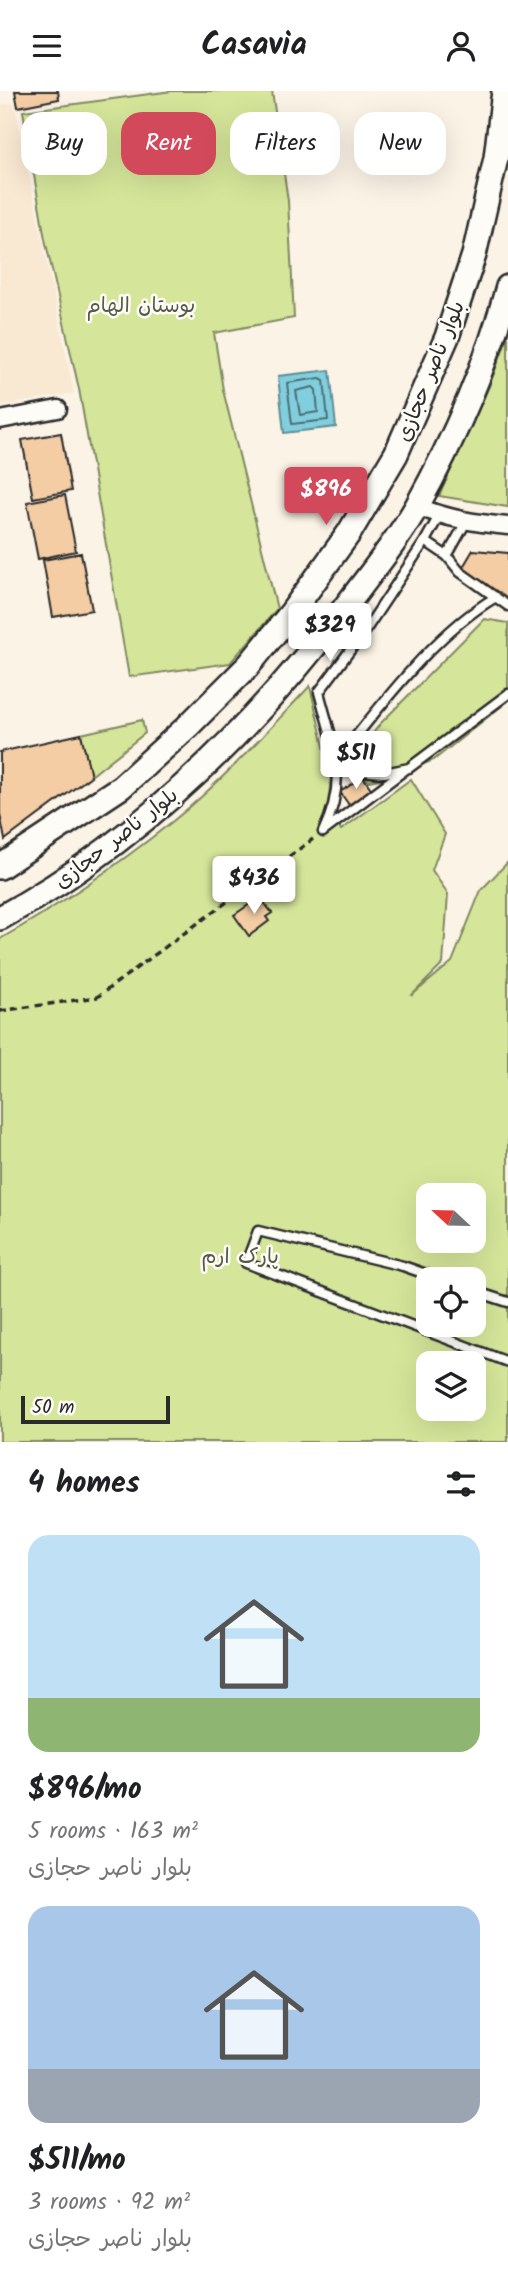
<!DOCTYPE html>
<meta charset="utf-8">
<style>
:root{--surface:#fff;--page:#f2f2f2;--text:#202124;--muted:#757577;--accent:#d1495b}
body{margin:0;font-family:Kalam,"Playpen Sans Arabic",sans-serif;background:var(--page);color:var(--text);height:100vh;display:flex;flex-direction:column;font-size:26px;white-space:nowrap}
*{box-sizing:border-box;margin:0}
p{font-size:23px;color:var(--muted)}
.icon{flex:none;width:38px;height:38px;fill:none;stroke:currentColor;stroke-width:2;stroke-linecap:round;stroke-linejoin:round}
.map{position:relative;height:1351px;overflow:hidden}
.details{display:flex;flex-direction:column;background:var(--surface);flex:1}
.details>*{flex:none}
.hud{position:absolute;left:21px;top:21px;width:467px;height:63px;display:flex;gap:14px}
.needle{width:46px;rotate:292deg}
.fabs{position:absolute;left:416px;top:1092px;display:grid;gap:14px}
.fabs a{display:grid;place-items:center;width:70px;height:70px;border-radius:14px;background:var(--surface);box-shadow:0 7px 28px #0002;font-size:35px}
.scale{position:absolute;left:21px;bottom:18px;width:149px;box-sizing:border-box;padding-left:7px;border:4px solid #2b2b2b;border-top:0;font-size:19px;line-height:24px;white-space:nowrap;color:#2b2b2b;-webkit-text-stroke:5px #fdfcf7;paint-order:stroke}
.price{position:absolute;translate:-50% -60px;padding:0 16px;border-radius:7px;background:#fff;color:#222;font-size:23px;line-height:46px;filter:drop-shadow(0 2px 4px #0008)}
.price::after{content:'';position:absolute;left:50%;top:42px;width:21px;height:16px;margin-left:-10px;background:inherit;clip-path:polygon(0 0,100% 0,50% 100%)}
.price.current{background:var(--accent);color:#fff}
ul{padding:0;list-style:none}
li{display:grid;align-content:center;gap:14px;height:371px;padding:0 28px}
li span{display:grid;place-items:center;height:217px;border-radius:21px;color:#555}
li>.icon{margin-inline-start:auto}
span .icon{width:126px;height:126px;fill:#fffc;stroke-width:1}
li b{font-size:30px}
h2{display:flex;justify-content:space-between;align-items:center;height:84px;padding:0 28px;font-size:30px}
.chip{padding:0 24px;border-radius:21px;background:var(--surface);box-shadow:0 7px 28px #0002;font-size:24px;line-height:63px}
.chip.current{background:var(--accent);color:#fff}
header{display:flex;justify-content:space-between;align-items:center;height:91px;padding:0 28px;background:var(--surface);font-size:32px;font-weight:600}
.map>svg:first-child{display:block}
.built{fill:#f9e8d2}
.green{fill:#d5e69a;stroke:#808862;stroke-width:2;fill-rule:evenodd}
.water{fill:#81cfde;stroke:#5f8d96;stroke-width:2}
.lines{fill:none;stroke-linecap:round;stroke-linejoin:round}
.shore{stroke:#4d6d73;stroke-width:2}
.building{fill:#f4cda4;stroke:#2b2b2b;stroke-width:2}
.service-casing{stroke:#2b2b2b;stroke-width:13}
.minor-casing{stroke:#2b2b2b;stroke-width:21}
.secondary-casing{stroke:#2b2b2b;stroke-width:28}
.path{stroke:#2b2b2b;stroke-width:3.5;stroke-dasharray:7 5;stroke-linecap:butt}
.service{stroke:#fdfcf7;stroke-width:8}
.minor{stroke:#fdfcf7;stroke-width:16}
.secondary{stroke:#fdfcf7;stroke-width:23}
.labels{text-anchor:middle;stroke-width:5;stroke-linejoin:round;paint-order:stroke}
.park-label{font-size:21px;fill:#565a47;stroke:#fdfcf7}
.street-label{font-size:21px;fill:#2b2b2b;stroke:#fdfcf7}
</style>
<header><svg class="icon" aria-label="menu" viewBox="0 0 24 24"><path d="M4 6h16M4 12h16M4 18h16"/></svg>Casavia<svg class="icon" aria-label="person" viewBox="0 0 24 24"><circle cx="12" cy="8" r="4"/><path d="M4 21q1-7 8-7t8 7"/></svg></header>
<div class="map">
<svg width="508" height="1351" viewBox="0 0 508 1351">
<rect width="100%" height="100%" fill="#fbf3e6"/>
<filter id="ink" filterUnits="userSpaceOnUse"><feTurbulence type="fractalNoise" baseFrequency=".0143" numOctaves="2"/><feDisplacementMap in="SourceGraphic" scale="14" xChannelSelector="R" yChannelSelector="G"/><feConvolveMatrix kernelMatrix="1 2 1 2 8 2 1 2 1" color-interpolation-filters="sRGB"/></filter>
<g filter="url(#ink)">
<path class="built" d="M14 12 74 302 0 315V14Z"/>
<path class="green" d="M172 0H272L288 110 294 227 214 242 223 299 277 518 230 572 129 586 79 298 45 148 23 20Z
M508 245V416L439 405 490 293Z
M484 528 508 532V610L434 669 392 686 369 690 352 681 355 666 381 632Z
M310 595 331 686 328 712 341 739 411 688 445 743 432 779 448 803 443 873 411 905 452 871 481 799 508 771V1351H0V848C60 814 119 773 173 730 223 690 266 641 310 595ZM429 1104H474V1150H429ZM429 1188H474V1234H429ZM429 1272H474V1318H429Z
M142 629 145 642 91 685 81 643Z"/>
<path class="water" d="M330 279 336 336 284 342 278 285Z"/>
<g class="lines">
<path class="shore" d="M320 287 324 289 328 329 292 333 287 292Z
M313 296 316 299 318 321 300 324 296 300Z"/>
</g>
<path class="building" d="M15 0H58L59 8 18 16Z
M61 342 71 400 33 407 22 349Z
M65 404 76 460 38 468 27 411Z
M473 459 508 462V510L460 481Z
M81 462 92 519 53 526 43 469Z
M81 643 91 685 5 749 0 723V661Z
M363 686 372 699 349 714 340 701Z
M260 806 272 822 266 826 269 830 249 845 234 824Z"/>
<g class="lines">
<defs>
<path id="service" d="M466 431 447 465 460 481 508 515
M425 450 439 425
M496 506C434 542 381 615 336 670L359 680 384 682 409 677 508 603
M324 740 406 678
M323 741C349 687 333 655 319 601L369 534 425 450 447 465
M440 1188 403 1175 258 1140 246 1172 508 1271
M474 1200 508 1211"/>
<path id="minor" d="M0 329 58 318
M417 415C447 428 476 432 508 435"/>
<path id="secondary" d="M0 776 121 696 187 636 248 575 292 521 349 442 396 363 447 246 474 164 496 67 504 0
M0 827C139 751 255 636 350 510 373 479 398 449 417 415 454 349 488 270 508 196"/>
</defs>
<use href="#service" class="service-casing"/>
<use href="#minor" class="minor-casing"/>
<use href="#secondary" class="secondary-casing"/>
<path class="path" d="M0 920 97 906 313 748"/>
<use href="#service" class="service"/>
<use href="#minor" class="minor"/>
<use href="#secondary" class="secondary"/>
</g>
</g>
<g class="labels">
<g class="park-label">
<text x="141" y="221">بوستان الهام</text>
<text x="240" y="1172">پارک ارم</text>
</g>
<g class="street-label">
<text transform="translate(430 280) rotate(-68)" y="7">بلوار ناصر حجازی</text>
<text transform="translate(116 747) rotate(-38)" y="7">بلوار ناصر حجازی</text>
</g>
</g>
</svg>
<div class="fabs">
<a><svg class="needle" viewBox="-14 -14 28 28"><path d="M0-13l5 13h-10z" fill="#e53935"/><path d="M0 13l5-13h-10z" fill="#757577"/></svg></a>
<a><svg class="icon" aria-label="locate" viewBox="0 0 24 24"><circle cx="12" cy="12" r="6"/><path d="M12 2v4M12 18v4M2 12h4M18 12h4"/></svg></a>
<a><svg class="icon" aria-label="layers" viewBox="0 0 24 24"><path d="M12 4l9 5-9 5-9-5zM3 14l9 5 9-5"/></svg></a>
</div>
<div class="scale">50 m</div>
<b class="price current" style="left:326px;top:436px">$896</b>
<b class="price" style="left:330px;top:572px">$329</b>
<b class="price" style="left:356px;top:700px">$511</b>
<b class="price" style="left:254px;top:825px">$436</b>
<div class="hud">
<a class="chip">Buy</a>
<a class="chip current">Rent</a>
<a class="chip">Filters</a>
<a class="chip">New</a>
</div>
</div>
<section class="details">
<h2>4 homes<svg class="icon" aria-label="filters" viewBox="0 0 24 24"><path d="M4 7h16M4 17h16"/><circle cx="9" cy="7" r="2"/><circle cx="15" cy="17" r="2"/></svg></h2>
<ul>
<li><span style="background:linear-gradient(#bfe0f5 75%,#8fb573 0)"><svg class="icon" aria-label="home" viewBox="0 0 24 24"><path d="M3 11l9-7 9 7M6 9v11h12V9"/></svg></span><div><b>$896/mo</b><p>5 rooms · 163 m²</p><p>بلوار ناصر حجازی</p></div></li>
<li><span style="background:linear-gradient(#a9c7e8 75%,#9aa5b1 0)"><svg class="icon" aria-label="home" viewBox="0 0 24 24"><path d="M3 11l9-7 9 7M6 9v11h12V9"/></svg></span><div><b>$511/mo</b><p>3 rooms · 92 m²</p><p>بلوار ناصر حجازی</p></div></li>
</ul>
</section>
